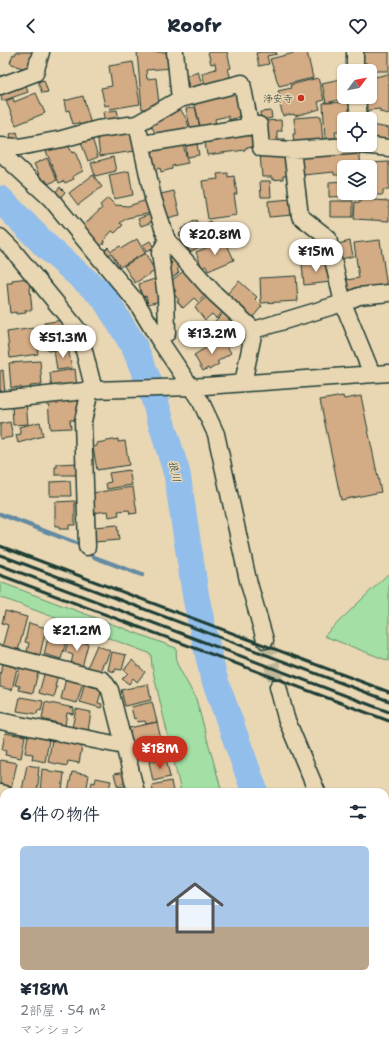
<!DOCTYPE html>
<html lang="ja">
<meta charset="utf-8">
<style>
:root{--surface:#fff;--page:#f2f2f3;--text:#1f2937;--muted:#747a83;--line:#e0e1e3;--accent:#c8321e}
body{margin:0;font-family:"Shantell Sans","Klee One",sans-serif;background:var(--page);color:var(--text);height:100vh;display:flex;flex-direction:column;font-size:15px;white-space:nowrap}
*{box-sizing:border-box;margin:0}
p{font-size:13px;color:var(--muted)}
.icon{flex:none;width:22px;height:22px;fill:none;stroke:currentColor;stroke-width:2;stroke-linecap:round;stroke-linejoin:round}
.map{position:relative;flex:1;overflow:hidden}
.drawer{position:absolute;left:0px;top:736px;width:389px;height:268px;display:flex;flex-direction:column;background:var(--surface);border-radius:12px 12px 0 0;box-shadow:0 1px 3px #0004}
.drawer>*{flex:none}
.needle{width:26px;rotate:58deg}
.tools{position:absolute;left:337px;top:12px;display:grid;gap:8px}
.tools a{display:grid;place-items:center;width:40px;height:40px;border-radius:6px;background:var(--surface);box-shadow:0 1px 3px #0004;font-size:20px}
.price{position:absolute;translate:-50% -34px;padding:0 9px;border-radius:14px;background:#fff;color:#222;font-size:13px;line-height:26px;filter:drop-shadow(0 1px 2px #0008)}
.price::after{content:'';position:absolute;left:50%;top:24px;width:12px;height:9px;margin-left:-6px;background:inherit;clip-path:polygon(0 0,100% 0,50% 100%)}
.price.on{background:var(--accent);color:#fff}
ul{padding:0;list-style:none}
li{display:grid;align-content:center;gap:8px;height:212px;padding:0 20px}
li+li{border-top:1px solid var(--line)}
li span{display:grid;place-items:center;height:124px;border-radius:6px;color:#555}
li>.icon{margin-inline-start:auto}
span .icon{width:72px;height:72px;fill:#fffc;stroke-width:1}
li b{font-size:17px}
h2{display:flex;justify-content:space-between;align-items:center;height:48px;padding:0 20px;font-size:17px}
header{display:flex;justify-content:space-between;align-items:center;height:52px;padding:0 20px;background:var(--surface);font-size:18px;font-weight:800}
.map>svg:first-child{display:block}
.green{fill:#a4dfa5;stroke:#628e6c}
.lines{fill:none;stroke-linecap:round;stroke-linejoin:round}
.stream{stroke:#648aa2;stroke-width:4.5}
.river{stroke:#92beeb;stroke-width:27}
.building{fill:#d3ab84;stroke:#1f3d34}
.minor-tunnel{stroke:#c1b89a;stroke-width:16;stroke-dasharray:16 8;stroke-linecap:butt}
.minor-casing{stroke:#1f3d34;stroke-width:19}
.highway-casing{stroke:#1f3d34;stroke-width:25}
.path{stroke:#1f3d34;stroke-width:2.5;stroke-dasharray:4 3;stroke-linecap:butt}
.minor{stroke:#e9d7b4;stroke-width:16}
.highway{stroke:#f7e281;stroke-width:22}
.rail{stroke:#1f3d34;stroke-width:3}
.poi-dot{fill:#c8321e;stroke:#e9d7b4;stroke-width:1.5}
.labels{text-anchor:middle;stroke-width:3;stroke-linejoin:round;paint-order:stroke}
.poi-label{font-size:10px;fill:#1f3d34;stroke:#e9d7b4;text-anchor:end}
.water-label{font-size:11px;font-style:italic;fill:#2a4a46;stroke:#e9d7b4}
</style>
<header><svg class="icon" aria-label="back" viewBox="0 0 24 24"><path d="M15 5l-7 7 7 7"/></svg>Roofr<svg class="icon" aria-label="heart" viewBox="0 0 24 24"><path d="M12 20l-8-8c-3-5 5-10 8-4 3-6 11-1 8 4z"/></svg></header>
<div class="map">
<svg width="389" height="1004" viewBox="0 0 389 1004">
<rect width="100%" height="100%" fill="#e9d7b4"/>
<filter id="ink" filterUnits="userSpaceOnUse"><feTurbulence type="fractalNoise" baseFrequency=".025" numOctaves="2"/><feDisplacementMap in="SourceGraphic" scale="8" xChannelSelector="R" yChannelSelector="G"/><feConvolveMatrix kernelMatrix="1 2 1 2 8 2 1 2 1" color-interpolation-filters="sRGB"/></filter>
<g filter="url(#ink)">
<path class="green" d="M389 521V609L324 584Z
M0 530 176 596 177 612 196 647 222 740H181L152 615 151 602 0 545Z"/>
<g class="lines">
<path class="stream" d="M0 462 84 494 94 505 142 523"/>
<path class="river" d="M0 147 47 195 103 244 134 294 150 333 177 422 196 546 213 623 255 740
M349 1000 350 1004"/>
</g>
<path class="building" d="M16 0H34L27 18 10 11 13 2 15 3Z
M137 0H171L173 16 146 18 147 27 156 26 159 52 155 56 142 57Z
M208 0H227L231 16 228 17 231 27 205 33 202 21 216 17 215 11 211 12Z
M260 0H276L277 2 267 4 269 12 259 14 256 1Z
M298 0H307L313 26 279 34 270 7Z
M361 0H389V19H367V11H365V18L361 17Z
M133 10 140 52 110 57 109 53 105 54 101 36 112 34 109 14Z
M198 19 202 33 190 37 186 24Z
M389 22V62L380 60V57L361 59 360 45H370V26Z
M318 26 324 48 318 50 320 57 295 64 294 62 290 63V62L283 64 278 45 280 44 278 39 291 36 290 33Z
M340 27 341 33 344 32V45H351L326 51 322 31Z
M44 28 48 40 42 41 38 30Z
M25 30 28 40 2 49 0 38Z
M238 37 244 60 239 61V65L229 68 228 64 215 67 216 74 201 78 194 49Z
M36 41 45 61 16 73 6 49 13 46 14 50Z
M83 44 91 73 80 76 79 71 73 72 69 58 66 59 64 49Z
M352 50 353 67H344V79H335L336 86H325L323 51Z
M179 55 187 68 190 79 157 84 150 72Z
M195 55 200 76 191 78 186 57Z
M117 58 119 68 105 71 103 60Z
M271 59 272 66 261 68 260 60Z
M321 64 323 92H294L293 82H295L294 66Z
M281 68 282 79H277V87H285V91L265 92 264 69Z
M370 73 389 76V90L370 88Z
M131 77 135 99 100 104 97 82Z
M252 78 255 95 245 96V98L207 103 204 85Z
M17 80 19 87 12 89 10 82Z
M92 86 98 105 88 109 81 90Z
M196 86 199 103 187 105 185 88Z
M182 89 188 111 172 114V117L161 120 160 116 154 118 149 96Z
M67 90 72 101 75 100 83 119 73 124 74 127 65 131 64 129 59 131 46 99Z
M359 97 361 115H344V123H334V120L303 123V120L300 121 298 102Z
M289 100 291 124H283V127L272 128V125H262L260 102Z
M113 105 116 119 95 124 91 111Z
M47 106 57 128 48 132 46 128 42 129 34 112Z
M389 110V138H383V143H367V141H370V115H368V111Z
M129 119 133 143 114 147 109 123Z
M228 121V125L234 124 237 142H234L237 163 208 167 202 129 218 127 217 122Z
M93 123 102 135 78 153 69 141Z
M260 129H270L271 145H261Z
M344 129V141H353V144L329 145V130Z
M60 135 65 140 60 146 54 142Z
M174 139 180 163 167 166 161 142Z
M108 146 115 153 128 154 147 148 151 161 127 166 120 171 123 173 115 181 112 179 103 189 105 190 101 194 83 174 102 156 100 153Z
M292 147 293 163 269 165 268 149Z
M360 147 389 149V169L354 167 355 150 360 151Z
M330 149H353V165H330Z
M148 163H150L152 170 141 174 138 167Z
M196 168 200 174 184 184 181 177Z
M210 169 218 184 190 200 179 182 182 180 184 184Z
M137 187 145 201 120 215 111 201 108 203 105 198 108 195 111 199 120 194 122 196Z
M225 188 234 208 208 219 206 214 202 216 196 200Z
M380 188 387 235 348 241 346 228 359 226 354 191Z
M150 189 154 196 146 200 143 193Z
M350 189 353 204 338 208 334 193Z
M325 193 326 206 314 207V210L302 211 301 194Z
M172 200 183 212 177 218 179 220 170 228 167 216 172 211 167 205Z
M145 201 155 219 135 231 124 214Z
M329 210 331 230 304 233 302 212Z
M187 216 209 240 198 250 194 246 183 256 177 249 179 248 173 241 176 239 169 231Z
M296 224 298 249 261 251 260 226Z
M29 226 32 258H25L26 261 16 262V260L10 261 7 231H12V228Z
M158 226 160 249 148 252 146 244 142 245 139 232Z
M239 229 257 245 255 247 262 254 253 265 227 242Z
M210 242 223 259 216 266 212 262 205 268 195 255Z
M225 259 233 267 216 285 207 277Z
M63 268 68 296 48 299 44 271Z
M34 276 38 302 10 306 7 280Z
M222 286 231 301 217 310 219 312 209 318 208 316 203 319 194 303Z
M68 296 72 316 57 318 54 298Z
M40 309 42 333 30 334 31 338H21V335L11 336 9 311Z
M75 317 77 335 52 339 50 321Z
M3 318 5 342 0 343V319Z
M343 344 344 347 361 344 381 440 341 448 320 348Z
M79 347 80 358H76L77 368H70L71 376 50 377 48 348Z
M26 350 28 372 13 373 12 352Z
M10 370 13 385 0 387V372Z
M40 370 43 384 18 391 16 383 21 382 19 375Z
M118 387V390L125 389 129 413 97 418 93 395 97 394V391Z
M78 411V423H55V415H57V412Z
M129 418 132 433 107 437 106 431 111 430 109 421Z
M70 429 71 444H50V430Z
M133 435 137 461 130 462 129 458 118 459 119 463 109 465 108 459 92 461V441Z
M75 449V473H69V477H59V474H55V450Z
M117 473 119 488 95 490 94 475Z
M5 559 27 565 18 599 2 595 8 573 2 571Z
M29 571 46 576 40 603 27 600 29 591 25 590Z
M50 578 68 583 61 607 44 602Z
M69 587 88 592 82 615 71 612 73 603 65 600Z
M97 593 110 599 105 611H103L100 622 86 618Z
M112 600 126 603 122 618 115 617V620L108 618Z
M132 608 145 620 137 630 133 626 129 632 122 627 128 621 124 618Z
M3 612 17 616 12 638 0 635V622Z
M20 615 38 620 33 641 19 638 20 634 15 633Z
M45 619 58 622 55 635H57L54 645 39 641Z
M66 626 83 630 77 651 61 647Z
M148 632 151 648 125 654 121 638Z
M84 633 102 637 98 651 102 652 101 656 80 650Z
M20 645 43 649 41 659 38 658 37 662 17 659Z
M45 650 74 656 73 662 67 661 65 673 42 667Z
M152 650 157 670 146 672 145 669 137 670 136 666 134 667 131 655Z
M76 657 91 660 88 679 72 676Z
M157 670 164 700 149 704 146 692 134 694 129 676Z
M5 681 25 684 21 706 5 703 6 699 2 698Z
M28 683 49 688 45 710 32 707 33 702 25 701Z
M52 688 82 694 79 711 68 709 67 714 48 710Z
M166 706 170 725 153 729 149 710Z
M0 708 17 711 11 737 0 735Z
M27 713 39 715 38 724H39L37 740 22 738Z
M42 717 49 718V719L64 721 62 740H40Z
M72 720 89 723 86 740H68Z
M125 720 128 730 117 733 114 722Z
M96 726 111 729 108 740H90L92 730 95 731Z
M171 729 173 740H148L153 739 152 733Z
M127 733 129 740H114L113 736Z
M0 750 4 751V771L0 770Z
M0 781H4V798L0 797Z
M385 851H389V904L385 898Z"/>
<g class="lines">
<path class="minor-tunnel" d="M265 588 278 635"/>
<defs>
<path id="minor" d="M175 0 180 47
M355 19V0
M0 34 35 21 41 0
M357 45 359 67
M139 81 153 146 167 188 214 241 254 278
M142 92 259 73 261 96 292 98 362 93 389 96
M0 94 19 95 62 87 98 77 137 72 180 47 242 31 250 73
M292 98 300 164 328 186 343 251 372 322
M0 100 50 146 137 251 158 286 201 350 216 382 248 528 265 588
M0 185 12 197 79 279 94 338
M254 278 343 251 359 244 389 241
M158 286 167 281 166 244 160 201 167 188
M243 331 254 278
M0 348 94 338 191 335 389 321
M87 495 83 369 90 339
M0 602 103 628 110 638 136 740
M278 635 286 666 317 740
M0 669 124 694
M0 741 4 742
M0 813 4 814
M0 841 4 853
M0 887 4 888
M385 989 389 1001
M0 1001 9 1004"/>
<path id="highway" d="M0 969 4 970
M126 1000 142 1004"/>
</defs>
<use href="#minor" class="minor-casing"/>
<use href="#highway" class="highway-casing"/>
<path class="path" d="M183 1000 199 1004
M360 1000 362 1004"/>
<use href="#minor" class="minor"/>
<use href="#highway" class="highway"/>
<path class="rail" d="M0 494 389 640
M0 503 389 649
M0 513 389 660
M0 523 389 669"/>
</g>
</g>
<circle class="poi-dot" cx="301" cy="46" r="4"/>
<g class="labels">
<g class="poi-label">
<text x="293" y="50">浄安寺</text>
</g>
<g class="water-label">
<text transform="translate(175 419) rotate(77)" y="4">狼川</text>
</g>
</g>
</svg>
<div class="tools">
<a><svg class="needle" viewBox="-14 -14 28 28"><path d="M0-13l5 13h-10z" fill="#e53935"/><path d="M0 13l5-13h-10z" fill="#747a83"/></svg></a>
<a><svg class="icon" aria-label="locate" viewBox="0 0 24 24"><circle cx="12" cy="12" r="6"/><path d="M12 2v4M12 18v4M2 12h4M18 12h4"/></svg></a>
<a><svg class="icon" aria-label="layers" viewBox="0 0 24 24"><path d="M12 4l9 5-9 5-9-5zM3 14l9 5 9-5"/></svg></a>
</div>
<b class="price" style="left:215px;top:204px">¥20.8M</b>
<b class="price" style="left:316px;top:221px">¥15M</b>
<b class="price" style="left:212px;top:303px">¥13.2M</b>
<b class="price" style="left:63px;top:307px">¥51.3M</b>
<b class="price" style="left:77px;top:600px">¥21.2M</b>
<b class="price on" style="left:160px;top:718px">¥18M</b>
<section class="drawer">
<h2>6件の物件<svg class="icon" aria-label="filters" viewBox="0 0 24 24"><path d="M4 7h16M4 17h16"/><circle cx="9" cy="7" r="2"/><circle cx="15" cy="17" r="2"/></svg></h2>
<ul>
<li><span style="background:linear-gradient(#a9c7e8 65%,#b9a48a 0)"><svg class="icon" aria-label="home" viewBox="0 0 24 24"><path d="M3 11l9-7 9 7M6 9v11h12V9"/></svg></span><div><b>¥18M</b><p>2部屋 · 54 m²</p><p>マンション</p></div></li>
</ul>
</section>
</div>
